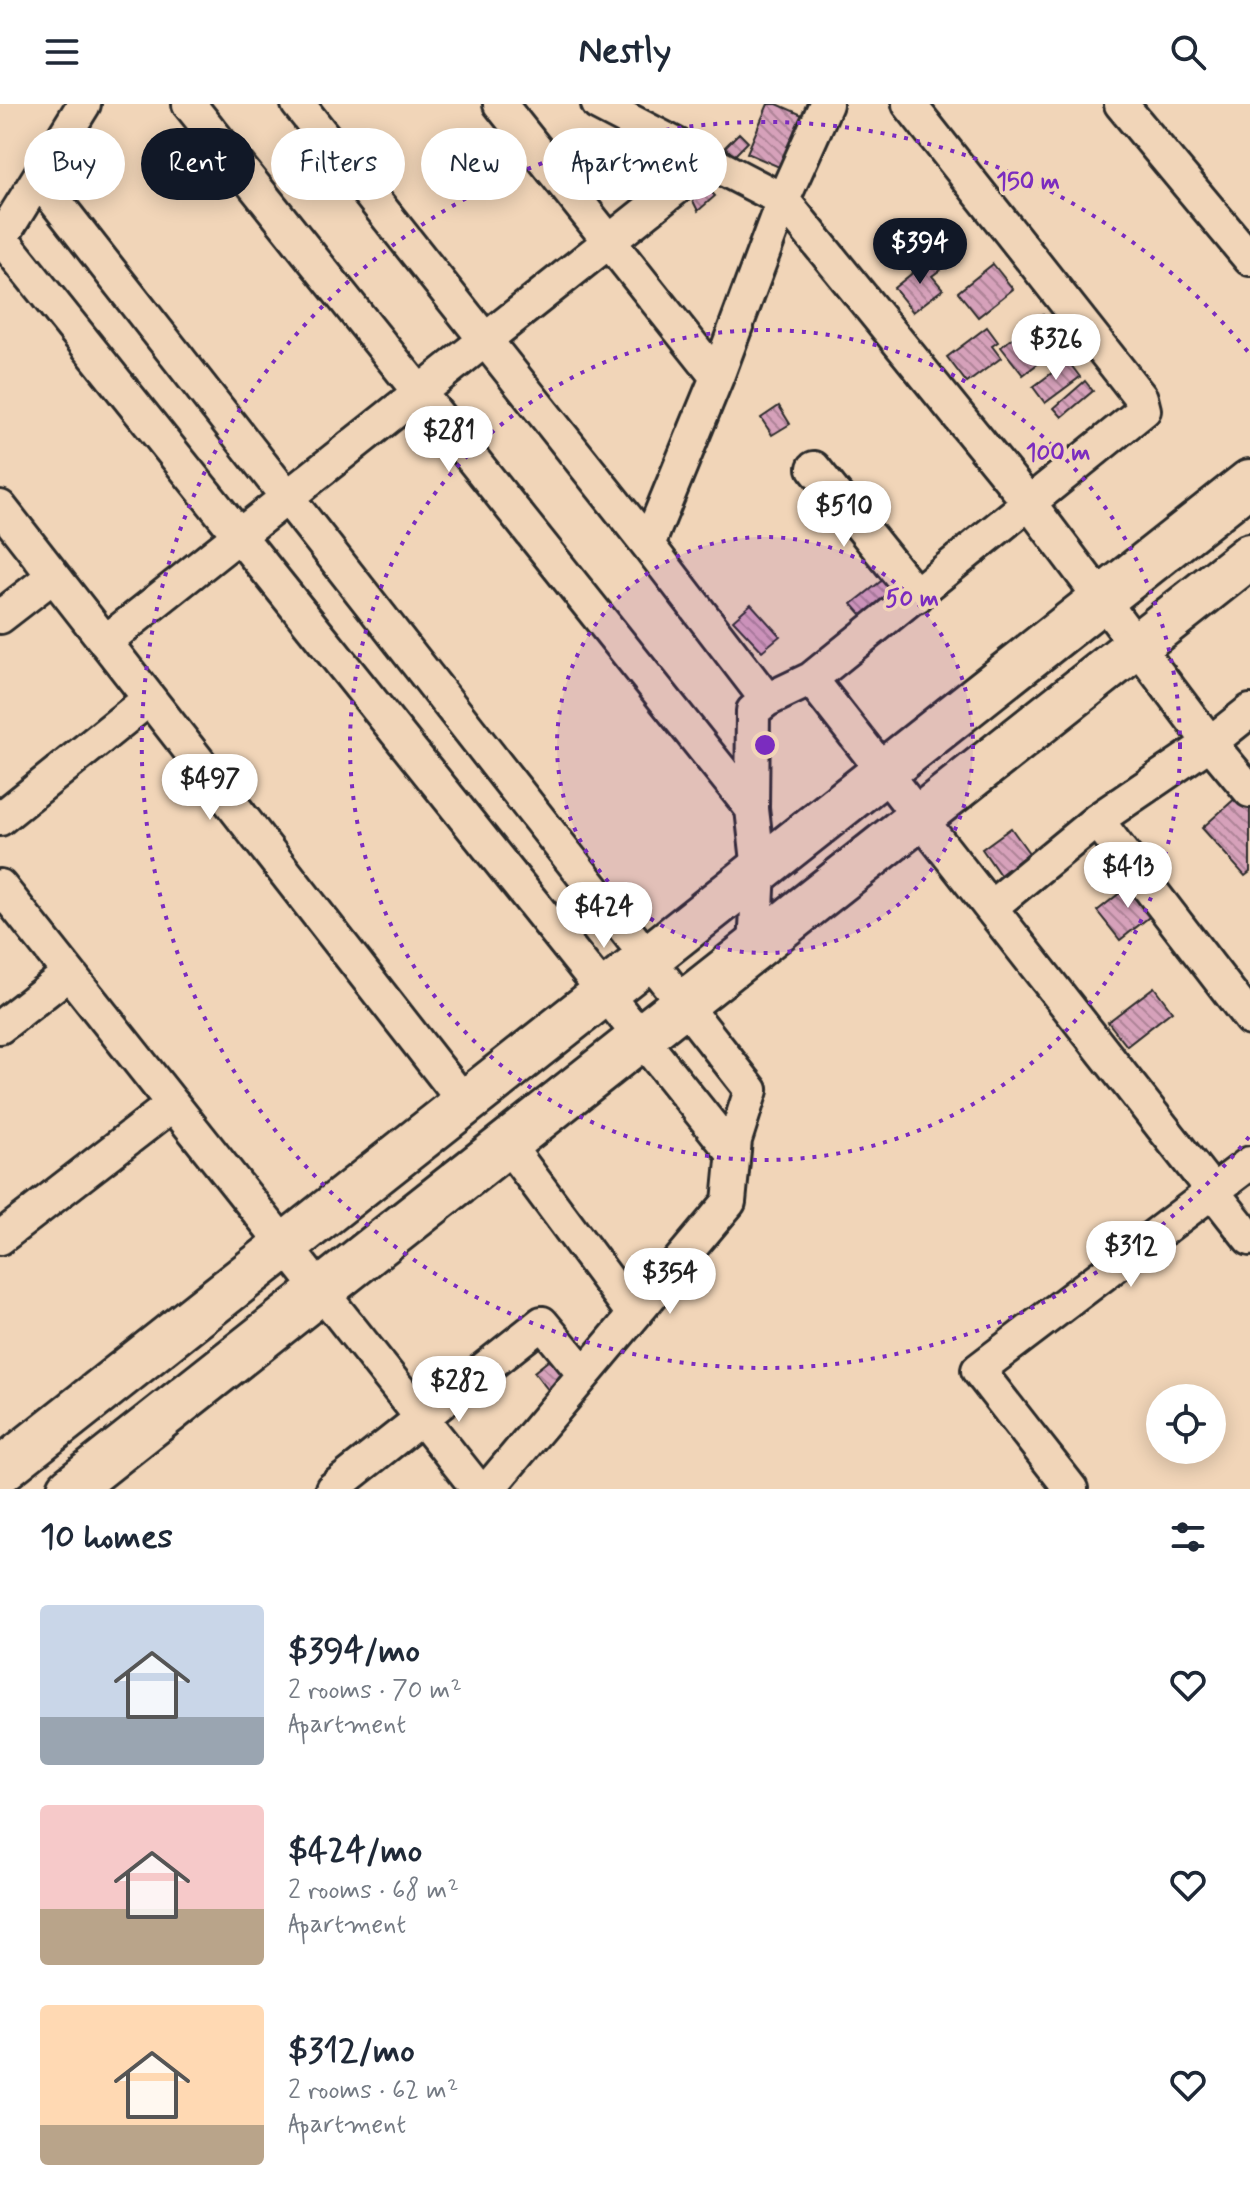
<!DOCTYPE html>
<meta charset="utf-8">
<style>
:root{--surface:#fff;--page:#f6f6f7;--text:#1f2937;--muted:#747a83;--accent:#111827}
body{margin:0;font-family:Mynerve,sans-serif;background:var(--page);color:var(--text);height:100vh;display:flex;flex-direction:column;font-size:30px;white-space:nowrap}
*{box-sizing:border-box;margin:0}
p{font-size:26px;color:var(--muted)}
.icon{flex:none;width:44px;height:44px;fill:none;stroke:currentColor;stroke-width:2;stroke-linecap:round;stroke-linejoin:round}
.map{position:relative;height:1385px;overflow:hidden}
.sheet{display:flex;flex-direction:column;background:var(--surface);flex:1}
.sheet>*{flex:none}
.guide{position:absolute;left:24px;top:24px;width:800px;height:72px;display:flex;gap:16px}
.tools{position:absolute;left:1146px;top:1280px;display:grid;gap:16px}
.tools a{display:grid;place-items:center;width:80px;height:80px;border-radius:50%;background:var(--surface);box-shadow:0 4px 20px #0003;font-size:40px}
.price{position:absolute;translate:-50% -68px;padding:0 18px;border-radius:28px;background:#fff;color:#222;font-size:26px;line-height:52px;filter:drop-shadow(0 2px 4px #0008)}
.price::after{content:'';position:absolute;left:50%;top:48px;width:24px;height:18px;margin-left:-12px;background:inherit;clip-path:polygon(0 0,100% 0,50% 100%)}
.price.selected{background:var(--accent);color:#fff}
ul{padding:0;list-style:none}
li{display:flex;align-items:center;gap:24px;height:200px;padding:0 40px}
li span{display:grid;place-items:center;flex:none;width:224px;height:160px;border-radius:8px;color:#555}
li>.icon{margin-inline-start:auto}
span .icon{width:96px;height:96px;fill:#fffc;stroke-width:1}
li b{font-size:34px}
h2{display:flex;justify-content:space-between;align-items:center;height:96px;padding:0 40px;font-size:34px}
.tag{padding:0 28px;border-radius:36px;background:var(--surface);box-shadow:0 4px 20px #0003;font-size:28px;line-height:72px}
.tag.selected{background:var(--accent);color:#fff}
header{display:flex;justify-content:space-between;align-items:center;height:104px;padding:0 40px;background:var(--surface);font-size:36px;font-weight:800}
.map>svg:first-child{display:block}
.building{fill:url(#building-back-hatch);stroke:#2b2b2b;stroke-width:2}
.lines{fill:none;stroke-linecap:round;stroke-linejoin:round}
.street-casing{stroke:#2b2b2b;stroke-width:38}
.secondary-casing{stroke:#2b2b2b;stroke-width:50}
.street{stroke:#f1d5b8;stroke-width:32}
.secondary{stroke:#f1d5b8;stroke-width:44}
.ring{fill:none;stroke:#7b2cbf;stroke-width:4;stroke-dasharray:4 8}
.centre{fill:#7b2cbf;stroke:#f1d5b8;stroke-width:4}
.ring-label{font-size:24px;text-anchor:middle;font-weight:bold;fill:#7b2cbf;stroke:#f1d5b8;stroke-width:7;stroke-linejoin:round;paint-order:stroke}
</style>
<header><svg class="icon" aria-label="menu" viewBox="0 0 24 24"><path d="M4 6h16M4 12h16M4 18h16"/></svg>Nestly<svg class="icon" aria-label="search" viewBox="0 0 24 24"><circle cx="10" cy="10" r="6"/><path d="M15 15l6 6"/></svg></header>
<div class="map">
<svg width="1250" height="1385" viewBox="0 0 1250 1385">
<defs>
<pattern id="building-back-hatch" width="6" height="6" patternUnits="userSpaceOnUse" patternTransform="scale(2)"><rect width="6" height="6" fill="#d6a1ba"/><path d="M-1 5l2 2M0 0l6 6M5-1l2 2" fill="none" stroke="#ae8397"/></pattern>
</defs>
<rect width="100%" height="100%" fill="#f1d5b8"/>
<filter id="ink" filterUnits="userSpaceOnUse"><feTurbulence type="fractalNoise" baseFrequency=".0125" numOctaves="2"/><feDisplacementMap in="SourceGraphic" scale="16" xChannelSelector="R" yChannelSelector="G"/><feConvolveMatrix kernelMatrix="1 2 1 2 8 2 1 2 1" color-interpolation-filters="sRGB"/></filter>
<g filter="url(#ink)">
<path class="building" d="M768 0H777L809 14 786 66 747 49Z
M739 29 748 38 734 52 725 43Z
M706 82 715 92 698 107 692 95Z
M931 154 940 166 932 172 943 185 913 208 894 184Z
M993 160 1013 185 978 213 958 188Z
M1043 210 1065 239 1023 271 1001 243Z
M987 223 998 238 992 242 1001 254 967 279 947 253Z
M1068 257 1080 273 1045 299 1033 283Z
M1085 277 1093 287 1062 313 1054 304Z
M779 302 790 320 772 331 761 314Z
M889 471 904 490 868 518 852 500Z
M751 500 780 532 762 547 733 516Z
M1238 692 1250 705V768L1245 772 1202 724Z
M1011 724 1029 749 1000 771 982 745Z
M1135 777 1158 806 1120 836 1097 807Z
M1154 883 1172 907 1127 942 1108 918Z
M558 1249 573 1268 549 1287 534 1268Z"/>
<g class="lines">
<defs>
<path id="street" d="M189 0 752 705
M298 0 648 441 767 596
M500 0 717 273
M598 0 783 96 1030 400 1210 639 1250 687
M1121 0 1250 155
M38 75 751 986 735 1036 729 1098 488 1385
M1 134 733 1049
M0 136 84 0
M814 364 917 492
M0 403 465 999
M648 441 717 273 783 96 826 0
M0 513 53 472
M105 538 709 58
M811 575 1250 1135
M0 715 149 595
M1097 716 1250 915
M0 782 478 1385
M991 803 1097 716 1210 639 1250 607
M755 844 759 766 752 705 753 607 767 596 811 575 1144 306 1141 294 909 0
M0 923 69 869
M507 1040 634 1211
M0 1134 173 1000
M332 1385 542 1219 584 1270
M1071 1385 978 1266 1250 1059"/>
<path id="secondary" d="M0 1367 1250 378
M70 1385 1250 452"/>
</defs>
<use href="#street" class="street-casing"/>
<use href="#secondary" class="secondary-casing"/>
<use href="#street" class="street"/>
<use href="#secondary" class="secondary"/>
</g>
</g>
<circle cx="765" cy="641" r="208" fill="#7b2cbf" fill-opacity=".12"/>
<g class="ring">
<circle cx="765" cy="641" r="208"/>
<circle cx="765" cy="641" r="415"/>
<path d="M1249 1033A623 623 0 1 1 1249 249"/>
</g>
<circle cx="765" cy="641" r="12" class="centre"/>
<g class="ring-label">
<text x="1028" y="85">150 m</text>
<text x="1058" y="356">100 m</text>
<text x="912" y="502">50 m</text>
</g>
</svg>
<div class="tools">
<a><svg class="icon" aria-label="locate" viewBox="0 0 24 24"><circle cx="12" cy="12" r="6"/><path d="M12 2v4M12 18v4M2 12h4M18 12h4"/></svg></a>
</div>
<b class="price selected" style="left:920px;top:182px">$394</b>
<b class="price" style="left:1056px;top:278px">$326</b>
<b class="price" style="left:449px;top:370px">$281</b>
<b class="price" style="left:844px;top:445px">$510</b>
<b class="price" style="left:210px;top:718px">$497</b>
<b class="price" style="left:1128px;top:806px">$413</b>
<b class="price" style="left:604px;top:846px">$424</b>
<b class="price" style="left:1131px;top:1185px">$312</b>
<b class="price" style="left:670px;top:1212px">$354</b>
<b class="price" style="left:459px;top:1320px">$282</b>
<div class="guide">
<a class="tag">Buy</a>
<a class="tag selected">Rent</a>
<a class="tag">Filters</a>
<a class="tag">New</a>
<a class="tag">Apartment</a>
</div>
</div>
<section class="sheet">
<h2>10 homes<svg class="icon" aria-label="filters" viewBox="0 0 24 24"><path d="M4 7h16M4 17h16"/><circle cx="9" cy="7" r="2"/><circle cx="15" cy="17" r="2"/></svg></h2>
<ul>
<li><span style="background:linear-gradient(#c9d6e8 70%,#9aa5b1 0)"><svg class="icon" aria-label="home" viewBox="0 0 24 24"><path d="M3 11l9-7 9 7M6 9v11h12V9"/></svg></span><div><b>$394/mo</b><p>2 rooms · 70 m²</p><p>Apartment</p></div><svg class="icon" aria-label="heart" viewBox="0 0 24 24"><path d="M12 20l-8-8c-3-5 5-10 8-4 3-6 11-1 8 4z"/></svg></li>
<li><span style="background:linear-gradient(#f6c9c9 65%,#b9a48a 0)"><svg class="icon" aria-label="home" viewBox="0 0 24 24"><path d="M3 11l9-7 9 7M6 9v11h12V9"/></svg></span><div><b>$424/mo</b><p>2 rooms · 68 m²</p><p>Apartment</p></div><svg class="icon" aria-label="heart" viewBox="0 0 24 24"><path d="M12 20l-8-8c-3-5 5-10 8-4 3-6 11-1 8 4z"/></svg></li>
<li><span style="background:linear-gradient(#ffd9b3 75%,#b9a48a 0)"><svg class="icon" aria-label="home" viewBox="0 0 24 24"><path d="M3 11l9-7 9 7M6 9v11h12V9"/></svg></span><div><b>$312/mo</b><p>2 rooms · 62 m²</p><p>Apartment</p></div><svg class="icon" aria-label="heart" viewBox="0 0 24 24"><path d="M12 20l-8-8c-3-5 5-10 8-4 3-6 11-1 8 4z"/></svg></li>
</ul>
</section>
